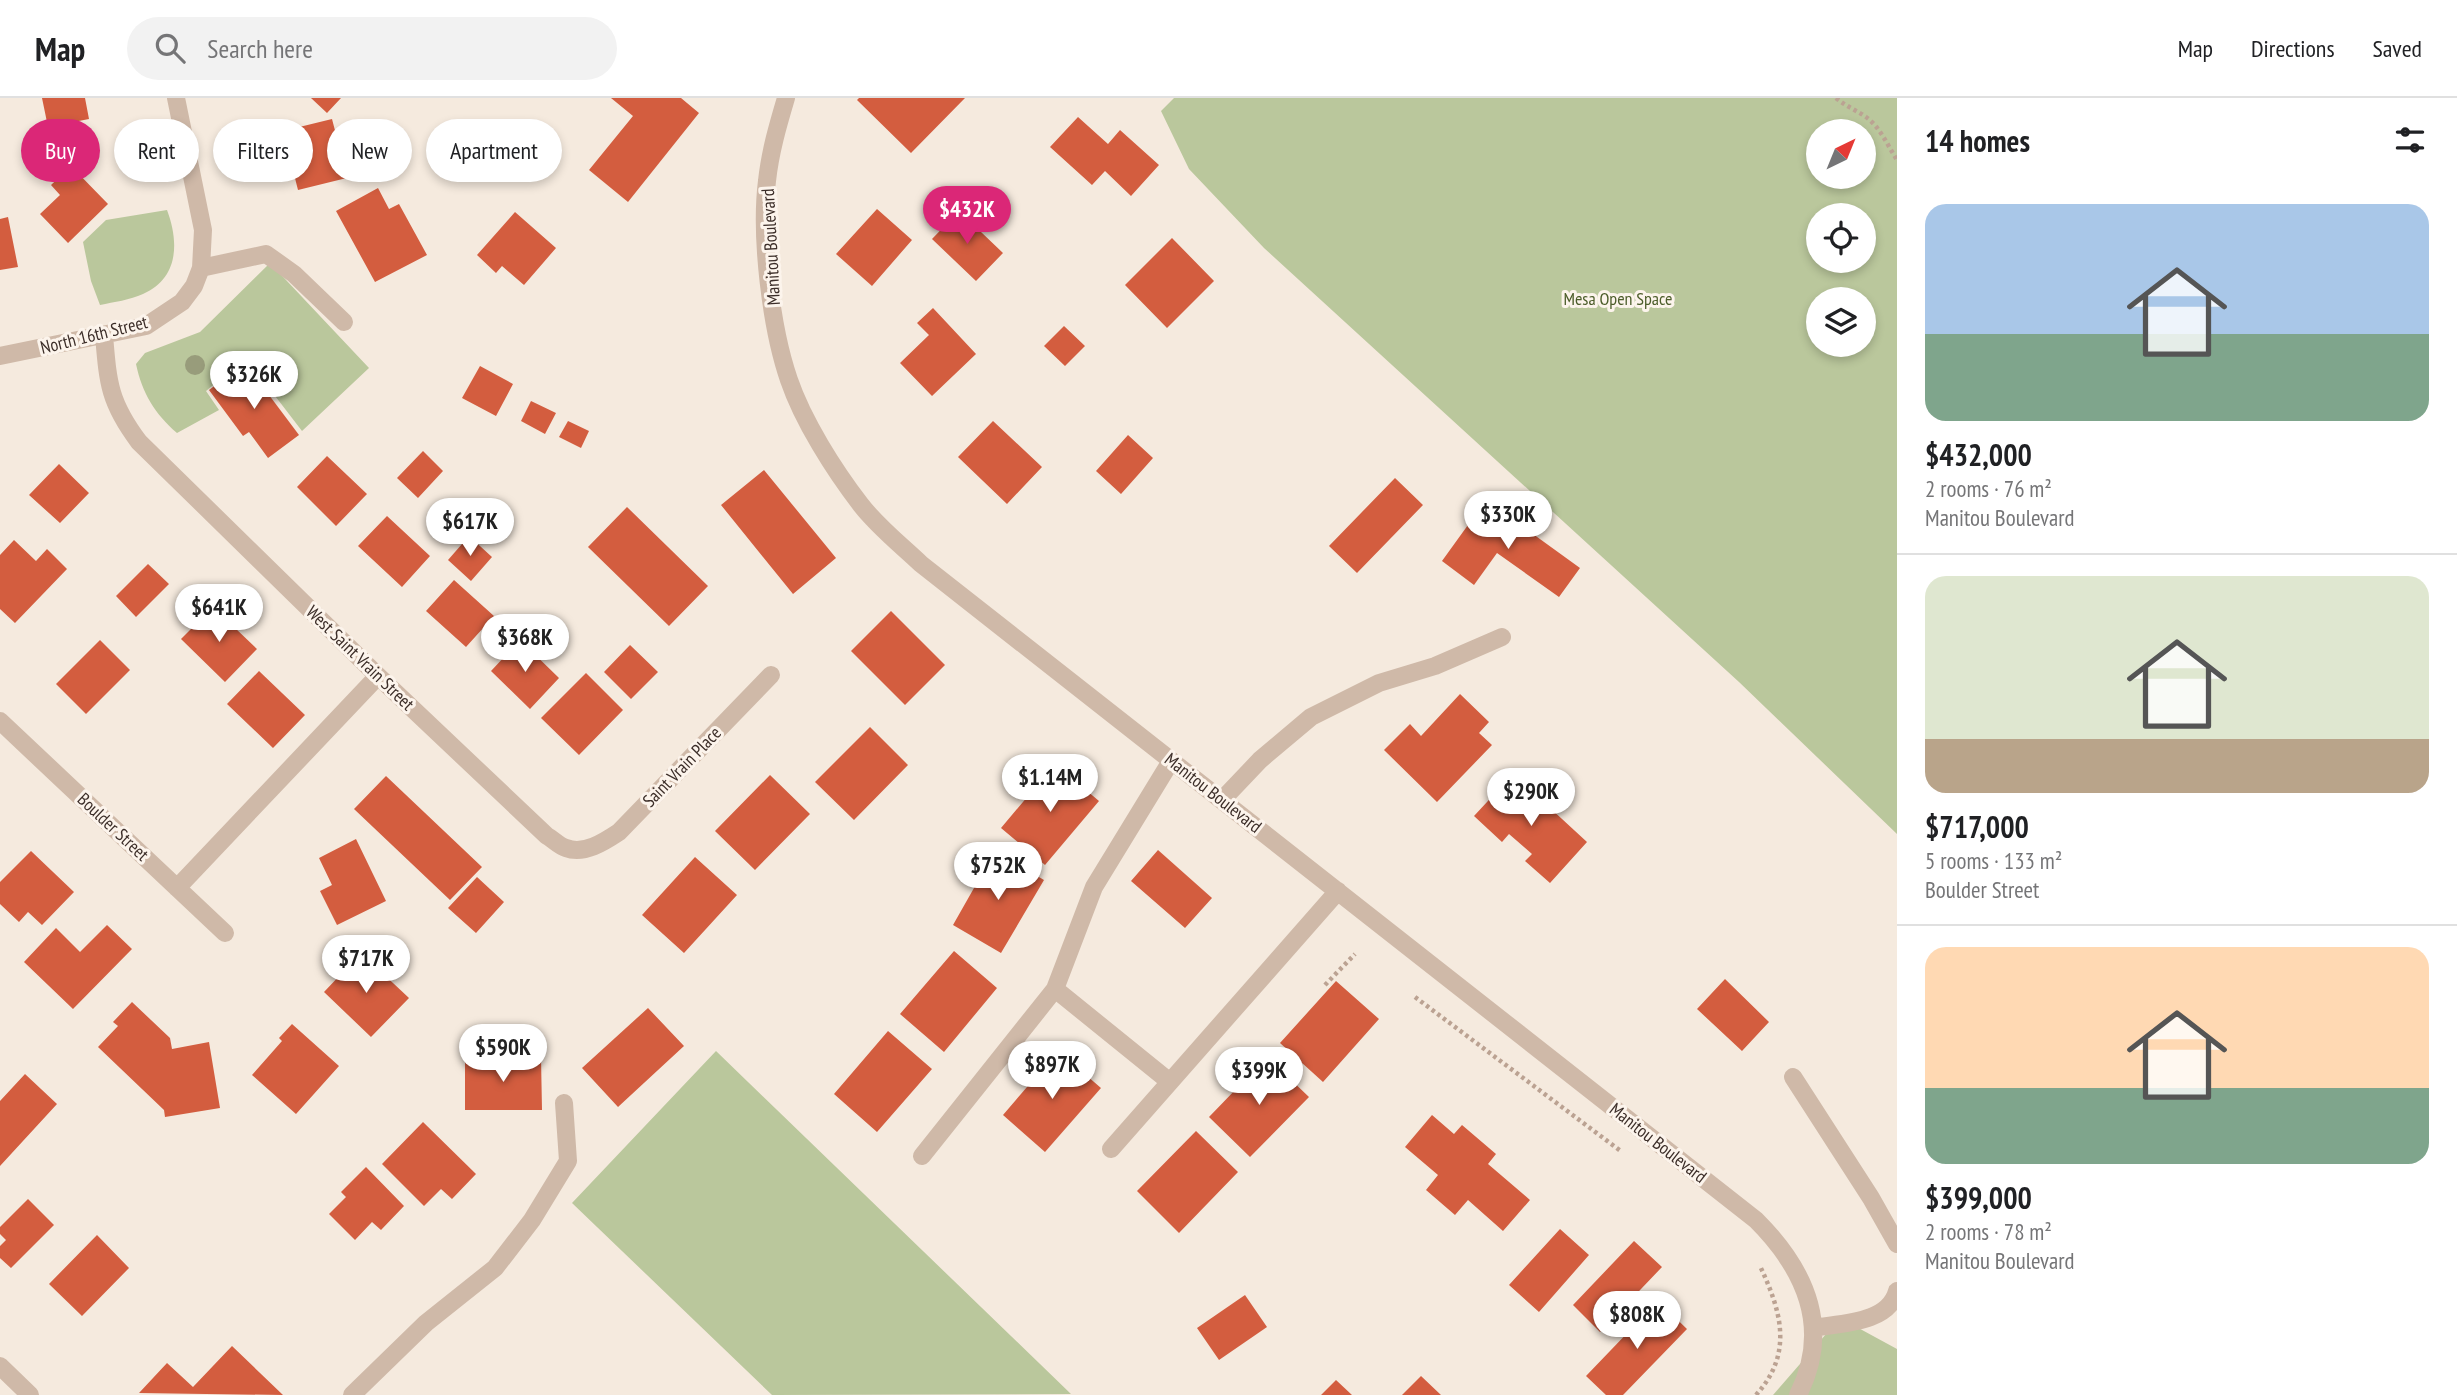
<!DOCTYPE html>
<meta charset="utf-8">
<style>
:root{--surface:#fff;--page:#f2f2f2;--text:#202124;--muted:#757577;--line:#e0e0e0;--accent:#db2777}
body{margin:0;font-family:"PT Sans Narrow",sans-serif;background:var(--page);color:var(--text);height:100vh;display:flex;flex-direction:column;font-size:26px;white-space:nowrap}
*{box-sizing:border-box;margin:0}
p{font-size:23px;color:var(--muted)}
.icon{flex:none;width:38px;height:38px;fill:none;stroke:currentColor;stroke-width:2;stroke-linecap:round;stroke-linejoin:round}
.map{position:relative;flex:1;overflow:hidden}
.panel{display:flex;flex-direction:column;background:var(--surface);width:560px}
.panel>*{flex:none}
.guide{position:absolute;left:21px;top:21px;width:665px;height:63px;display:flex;gap:14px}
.needle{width:46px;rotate:43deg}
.buttons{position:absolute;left:1806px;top:21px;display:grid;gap:14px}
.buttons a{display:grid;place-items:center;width:70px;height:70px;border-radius:50%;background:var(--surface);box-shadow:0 4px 10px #0003;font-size:35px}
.price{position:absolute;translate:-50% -60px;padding:0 16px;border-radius:24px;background:#fff;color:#222;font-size:23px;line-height:46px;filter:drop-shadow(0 2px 4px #0008)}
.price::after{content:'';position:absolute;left:50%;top:42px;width:21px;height:16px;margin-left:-10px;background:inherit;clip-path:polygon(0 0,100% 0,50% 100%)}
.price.on{background:var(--accent);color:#fff}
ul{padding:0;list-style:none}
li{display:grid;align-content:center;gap:14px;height:371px;padding:0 28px}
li+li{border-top:2px solid var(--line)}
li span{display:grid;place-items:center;height:217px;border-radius:21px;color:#555}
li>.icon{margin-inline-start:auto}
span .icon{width:126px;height:126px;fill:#fffc;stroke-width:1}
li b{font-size:30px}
h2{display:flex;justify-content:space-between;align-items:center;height:84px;padding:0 28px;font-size:30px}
.tag{padding:0 24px;border-radius:32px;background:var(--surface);box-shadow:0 4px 10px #0003;font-size:24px;line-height:63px}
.tag.on{background:var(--accent);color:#fff}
header{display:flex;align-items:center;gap:42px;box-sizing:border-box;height:98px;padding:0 35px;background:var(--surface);border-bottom:2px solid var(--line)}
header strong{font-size:33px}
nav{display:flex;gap:38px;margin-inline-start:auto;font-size:24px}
.search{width:490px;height:63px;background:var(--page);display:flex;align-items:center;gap:18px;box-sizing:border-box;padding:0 24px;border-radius:38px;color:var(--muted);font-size:26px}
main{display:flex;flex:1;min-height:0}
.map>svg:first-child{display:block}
.green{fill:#bac79c;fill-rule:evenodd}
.building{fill:#d35d3f}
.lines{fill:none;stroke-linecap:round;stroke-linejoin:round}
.path{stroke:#bba292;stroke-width:4.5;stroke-dasharray:3.5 3.5;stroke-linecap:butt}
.minor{stroke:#cfb9a8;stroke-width:18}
.tree{fill:#989c7b}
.labels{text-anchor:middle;stroke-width:6;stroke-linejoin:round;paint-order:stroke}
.street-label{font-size:18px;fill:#3c2e29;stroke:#fcf4ec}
.park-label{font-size:18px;fill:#4c5d2a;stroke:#fcf4ec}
</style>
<header>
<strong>Map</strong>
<div class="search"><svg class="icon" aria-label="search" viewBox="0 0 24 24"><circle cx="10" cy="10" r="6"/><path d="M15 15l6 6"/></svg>Search here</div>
<nav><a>Map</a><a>Directions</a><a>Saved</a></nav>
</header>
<main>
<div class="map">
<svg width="1897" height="1297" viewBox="0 0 1897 1297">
<rect width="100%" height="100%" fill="#f5eade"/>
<path class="green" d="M1174 0H1897V736L1739 584 1264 150 1189 71 1161 13ZM1864 33V79H1818V33ZM1864 117V163H1818V117ZM1864 201V247H1818V201Z
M167 112C179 144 179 180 143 196 130 202 114 204 100 207L91 183 83 144 106 122Z
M270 165 369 270 302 333 246 260 206 293 219 312 177 335C155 316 142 295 136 266L145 255 200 234Z
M716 953 1071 1296 772 1297 572 1105Z
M1840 1220 1897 1251V1297H1773Z"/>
<path class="building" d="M42 0H85L89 21 48 29Z
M311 0H341L327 15Z
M611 0H681L699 15 628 104 589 72 633 18Z
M859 0H965L911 55 857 2Z
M1078 19 1108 46 1120 32 1159 67 1131 98 1105 73 1092 87 1050 49Z
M332 21 338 44 358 39 367 75 298 92 283 33Z
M86 31 91 59 57 66 52 37Z
M71 68 108 106 68 145 40 116 60 97 51 87Z
M378 90 389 111 399 106 427 157 375 184 336 113Z
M877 111 912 142 872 188 836 156Z
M959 113 1003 155 976 183 932 141Z
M515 114 556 150 524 187 502 168 496 175 477 157Z
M8 119 18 169 0 172V121Z
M1172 140 1214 183 1167 230 1125 187Z
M933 210 976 256 932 298 900 265 929 237 917 225Z
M1064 228 1085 248 1065 268 1044 248Z
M245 265 299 337 268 360 249 334 243 338 209 292Z
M480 268 513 286 496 318 462 300Z
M531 303 556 315 545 336 521 323Z
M568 323 589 333 581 350 559 339Z
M993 323 1042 369 1007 406 958 359Z
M1128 337 1153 360 1121 396 1096 373Z
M423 353 443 373 418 400 397 380Z
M327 358 367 396 336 428 297 389Z
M59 366 89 395 60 425 29 397Z
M764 372 836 460 793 496 721 407Z
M1395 380 1423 407 1357 475 1329 448Z
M1486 402 1580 470 1559 499 1497 455 1474 487 1442 463Z
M627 409 708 488 669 528 588 449Z
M387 418 430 458 402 489 358 448Z
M469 438 492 459 471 483 448 462Z
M14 442 36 463 47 451 67 471 15 525 0 511V457Z
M148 466 169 486 136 519 116 498Z
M454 482 494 518 466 549 426 513Z
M213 509 257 551 225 584 181 541Z
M891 513 945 567 905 607 851 553Z
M100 542 130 572 86 616 56 586Z
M520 542 559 580 530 611 491 573Z
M630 547 658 574 631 601 604 574Z
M259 573 305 617 273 650 227 606Z
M586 575 623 612 579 657 541 620Z
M1460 596 1489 624 1479 635 1492 647 1437 704 1384 652 1410 626 1421 638Z
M870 629 908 667 854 722 815 684Z
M1055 666 1099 703 1045 767 1001 730Z
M1513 676 1587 744 1550 785 1525 763 1532 756 1509 736 1502 744 1474 718Z
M770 677 810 716 755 772 715 733Z
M386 678 482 769 450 802 354 711Z
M356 741 386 803 337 827 320 793 332 787 319 760Z
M1158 752 1212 800 1185 830 1131 783Z
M31 753 74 794 42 827 28 814 19 824 0 806V784Z
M995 753 1044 782 1001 855 953 827Z
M695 759 737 797 684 855 642 817Z
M477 779 504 804 476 835 448 810Z
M107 827 132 851 73 911 24 864 56 830 80 854Z
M954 853 997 890 944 954 900 916Z
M361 855 409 900 371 939 324 894Z
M1725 881 1769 924 1742 953 1697 911Z
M1336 883 1379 921 1323 984 1280 945Z
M132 904 170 940 172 951 209 944 220 1010 165 1019 164 1012 98 949 118 928 113 924Z
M648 910 684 948 618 1009 582 970Z
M292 926 339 968 296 1016 252 977 282 943 279 940Z
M888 933 932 971 877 1034 834 996Z
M1058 953 1101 990 1045 1054 1003 1017Z
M541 959 542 1012H465V960Z
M1267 959 1309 999 1250 1059 1209 1019Z
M25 976 57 1006 0 1068V1003Z
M1432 1017 1454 1036 1462 1027 1496 1056 1488 1066 1530 1102 1503 1133 1468 1102 1455 1117 1426 1092 1438 1077 1405 1049Z
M423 1024 476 1076 452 1101 441 1091 424 1108 382 1066Z
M1196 1033 1238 1074 1179 1135 1137 1093Z
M366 1069 404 1108 381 1132 372 1124 355 1142 329 1116 346 1099 341 1094Z
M28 1101 54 1127 11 1170 0 1160V1148L6 1142 0 1136V1129Z
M1560 1131 1589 1157 1539 1214 1509 1187Z
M97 1137 129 1170 82 1218 49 1186Z
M1634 1143 1662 1169 1600 1234 1573 1207Z
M1245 1197 1267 1229 1219 1262 1197 1230Z
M1658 1203 1687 1231 1623 1297H1606L1586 1278Z
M232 1248 283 1297 139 1295 167 1265 193 1289Z
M1421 1278 1441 1297H1402Z
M1336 1282 1352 1297H1321Z"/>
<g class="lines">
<path class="path" d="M1836 0C1847 9 1856 12 1866 19 1880 29 1888 48 1897 62
M1325 887 1355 856
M1415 899 1622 1054
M1756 1297C1794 1255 1781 1213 1760 1168"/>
<path class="minor" d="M176 0 203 132 201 170
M786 0C778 27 770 54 767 83 760 138 771 230 789 282 803 323 834 372 861 407 878 429 901 447 921 466L1756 1122C1805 1171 1832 1230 1798 1297
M104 237C108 285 109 304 139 344L378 578 547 738C553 741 559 748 566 750 584 757 604 744 619 734L771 577
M0 258 146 228 182 204 194 188 201 170 266 156 294 176 344 224
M0 623 225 835
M1222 702 1260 662 1311 619 1379 585 1435 568 1502 539
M177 790 378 578
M1793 979 1871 1100 1897 1146
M1170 984 1055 891 1094 789 1171 663
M1111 1051 1338 793
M922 1058 1055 891
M1813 1230C1840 1225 1888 1226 1897 1193
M0 1268 30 1297
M352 1297 426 1225 495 1170 532 1122 568 1063 564 1005"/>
</g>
<circle class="tree" cx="195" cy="267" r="10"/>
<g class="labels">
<g class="street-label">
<text transform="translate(771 149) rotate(-93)" y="6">Manitou Boulevard</text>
<text transform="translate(94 237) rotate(-14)" y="6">North 16th Street</text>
<text transform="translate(360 560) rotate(44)" y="6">West Saint Vrain Street</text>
<text transform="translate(682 669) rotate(-46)" y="6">Saint Vrain Place</text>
<text transform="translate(1213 695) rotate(38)" y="6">Manitou Boulevard</text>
<text transform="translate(113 729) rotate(43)" y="6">Boulder Street</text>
<text transform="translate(1658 1045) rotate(38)" y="6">Manitou Boulevard</text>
</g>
<g class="park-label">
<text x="1618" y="207">Mesa Open Space</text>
</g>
</g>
</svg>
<div class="buttons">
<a><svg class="needle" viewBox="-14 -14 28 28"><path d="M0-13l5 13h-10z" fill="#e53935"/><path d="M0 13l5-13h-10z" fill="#757577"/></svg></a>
<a><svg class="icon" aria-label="locate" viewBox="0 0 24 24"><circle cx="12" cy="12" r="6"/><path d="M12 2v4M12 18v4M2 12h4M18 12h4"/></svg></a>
<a><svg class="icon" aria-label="layers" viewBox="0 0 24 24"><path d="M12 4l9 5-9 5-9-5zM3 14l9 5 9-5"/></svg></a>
</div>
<b class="price on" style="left:967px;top:148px">$432K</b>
<b class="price" style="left:254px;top:313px">$326K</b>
<b class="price" style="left:1508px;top:453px">$330K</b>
<b class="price" style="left:470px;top:460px">$617K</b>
<b class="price" style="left:219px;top:546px">$641K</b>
<b class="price" style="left:525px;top:576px">$368K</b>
<b class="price" style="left:1050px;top:716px">$1.14M</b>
<b class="price" style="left:1531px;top:730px">$290K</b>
<b class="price" style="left:998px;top:804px">$752K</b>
<b class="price" style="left:366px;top:897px">$717K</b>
<b class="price" style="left:503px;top:986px">$590K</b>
<b class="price" style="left:1052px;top:1003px">$897K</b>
<b class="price" style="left:1259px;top:1009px">$399K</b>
<b class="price" style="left:1637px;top:1253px">$808K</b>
<div class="guide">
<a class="tag on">Buy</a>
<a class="tag">Rent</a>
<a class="tag">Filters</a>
<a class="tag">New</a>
<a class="tag">Apartment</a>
</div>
</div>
<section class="panel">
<h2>14 homes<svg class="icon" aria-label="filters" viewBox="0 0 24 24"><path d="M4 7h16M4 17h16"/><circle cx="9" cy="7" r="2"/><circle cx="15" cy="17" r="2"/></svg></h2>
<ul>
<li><span style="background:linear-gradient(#a9c7e8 60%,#7fa58c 0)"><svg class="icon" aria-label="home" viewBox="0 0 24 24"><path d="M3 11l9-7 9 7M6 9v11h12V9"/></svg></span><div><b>$432,000</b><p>2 rooms · 76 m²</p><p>Manitou Boulevard</p></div></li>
<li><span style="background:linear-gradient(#dfe7d0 75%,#b9a48a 0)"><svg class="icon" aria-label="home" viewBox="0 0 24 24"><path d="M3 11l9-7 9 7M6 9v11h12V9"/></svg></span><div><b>$717,000</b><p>5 rooms · 133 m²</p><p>Boulder Street</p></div></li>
<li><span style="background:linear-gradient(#ffd9b3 65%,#7fa58c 0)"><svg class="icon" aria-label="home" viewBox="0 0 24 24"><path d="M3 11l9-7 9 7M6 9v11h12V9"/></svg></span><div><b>$399,000</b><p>2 rooms · 78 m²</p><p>Manitou Boulevard</p></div></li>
</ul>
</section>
</main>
